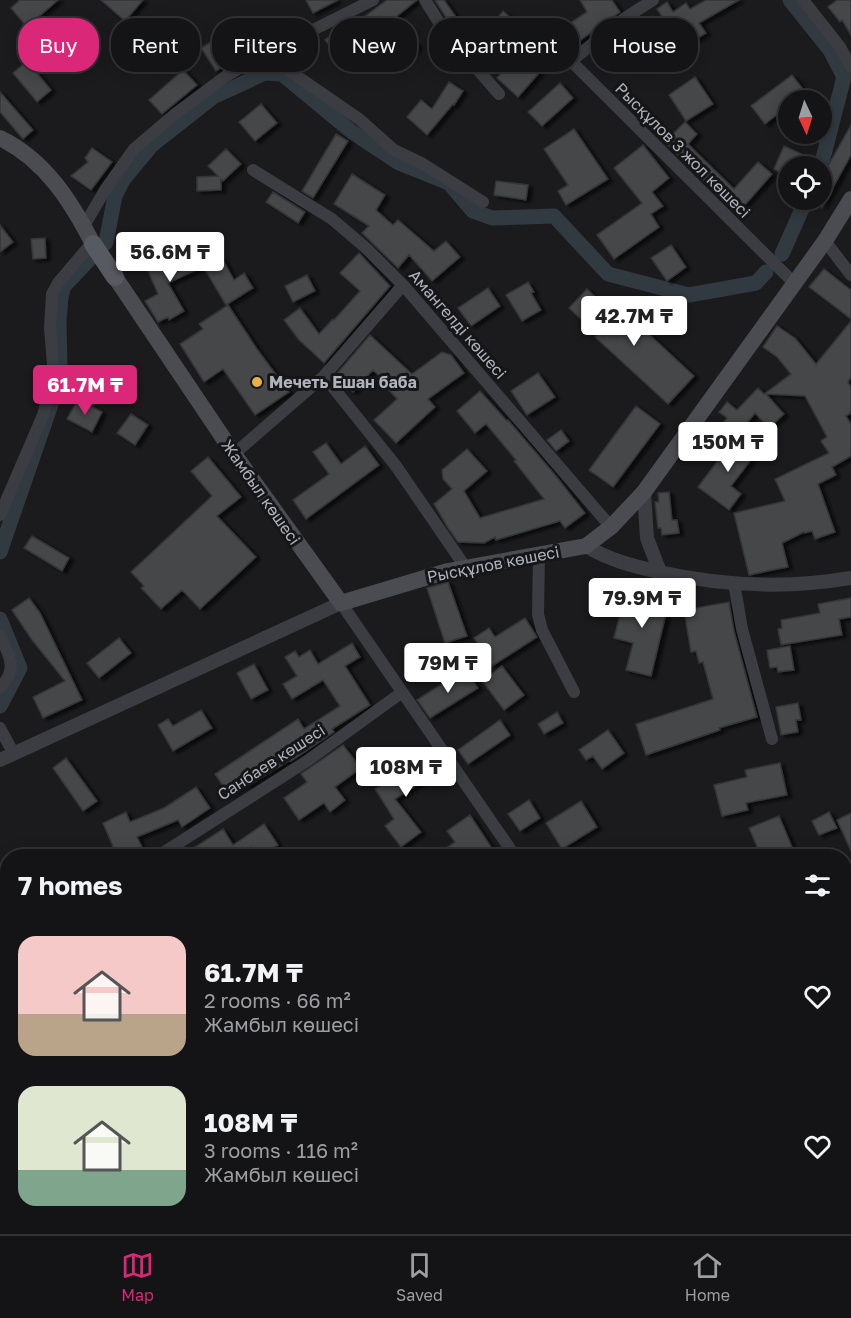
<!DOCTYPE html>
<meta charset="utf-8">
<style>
:root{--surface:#141416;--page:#212123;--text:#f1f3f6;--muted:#9d9ea1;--line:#333335;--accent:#db2777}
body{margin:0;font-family:"Golos Text",sans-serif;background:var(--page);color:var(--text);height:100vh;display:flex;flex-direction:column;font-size:22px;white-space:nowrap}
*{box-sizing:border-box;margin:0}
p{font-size:20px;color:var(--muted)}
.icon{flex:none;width:33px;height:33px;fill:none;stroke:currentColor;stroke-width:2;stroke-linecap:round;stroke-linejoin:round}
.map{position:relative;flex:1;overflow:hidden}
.drawer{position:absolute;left:0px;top:849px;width:852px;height:386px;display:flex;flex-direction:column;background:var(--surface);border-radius:24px 24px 0 0;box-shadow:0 3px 15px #0003,0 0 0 2px var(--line)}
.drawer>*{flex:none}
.hud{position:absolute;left:18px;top:18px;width:816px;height:54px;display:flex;gap:12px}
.needle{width:39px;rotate:176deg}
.buttons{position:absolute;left:778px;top:90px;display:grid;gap:12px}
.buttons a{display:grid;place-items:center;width:54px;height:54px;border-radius:50%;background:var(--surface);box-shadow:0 3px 15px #0003,0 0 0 2px var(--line);font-size:30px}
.price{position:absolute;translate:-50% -51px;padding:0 14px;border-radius:6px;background:#fff;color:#222;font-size:20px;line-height:39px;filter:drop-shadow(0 2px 3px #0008)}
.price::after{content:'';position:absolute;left:50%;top:36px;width:18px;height:14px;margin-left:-9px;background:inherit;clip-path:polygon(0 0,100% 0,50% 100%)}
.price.selected{background:var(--accent);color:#fff}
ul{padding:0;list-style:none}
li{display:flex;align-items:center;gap:18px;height:150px;padding:0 18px}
li span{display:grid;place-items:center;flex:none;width:168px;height:120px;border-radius:18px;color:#555}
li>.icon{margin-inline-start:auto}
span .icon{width:72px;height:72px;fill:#fffc;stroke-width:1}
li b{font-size:26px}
h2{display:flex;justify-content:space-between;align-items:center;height:72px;padding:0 18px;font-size:26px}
.pill{padding:0 21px;border-radius:24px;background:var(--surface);box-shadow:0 3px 15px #0003,0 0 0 2px var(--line);font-size:21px;line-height:54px}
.pill.selected{background:var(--accent);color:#fff}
.tabs{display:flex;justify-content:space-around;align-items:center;height:84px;border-top:2px solid var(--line);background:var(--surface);font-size:16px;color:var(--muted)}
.tabs a{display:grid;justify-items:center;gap:3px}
.tabs .selected{color:var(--accent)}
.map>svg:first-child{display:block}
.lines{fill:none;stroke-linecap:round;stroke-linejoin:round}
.canal{stroke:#313a41;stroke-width:15}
.building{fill:#45464a;stroke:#353539;stroke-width:1.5;filter:url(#shadow)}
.minor{stroke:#3c3d42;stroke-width:12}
.tertiary{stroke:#3c3d42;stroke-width:14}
.secondary{stroke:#4a4c52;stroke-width:16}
.primary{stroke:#585a61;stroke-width:18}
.poi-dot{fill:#e9b047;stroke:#161618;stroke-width:2}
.labels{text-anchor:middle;stroke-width:6;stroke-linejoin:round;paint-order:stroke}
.street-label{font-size:16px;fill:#aeb3bc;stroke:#161618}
.poi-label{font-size:16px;font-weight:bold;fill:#aeb3bc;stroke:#161618;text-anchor:start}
</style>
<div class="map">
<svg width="851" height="1234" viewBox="0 0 851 1234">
<defs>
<filter id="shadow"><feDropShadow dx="4.5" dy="2.5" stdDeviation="1.5" flood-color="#0009"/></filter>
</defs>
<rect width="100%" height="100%" fill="#1b1b1d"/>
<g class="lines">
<path class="canal" d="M790 0 830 50 844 77 821 166
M782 254 806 200
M0 552 55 393 60 369 59 321 61 297 64 286 106 242 115 196 123 180 152 145 213 97 265 73 282 74 352 132 399 163 449 183 473 211 492 218 554 216 608 274 689 295 756 283 766 272
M0 619 20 668 0 706"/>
</g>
<path class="building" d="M20 0H58L27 27 11 8Z
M101 0H143L125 21Z
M306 0H338L313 13Z
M387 0H417L391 21 418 46 400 65 372 40 343 63 325 40 350 21 353 25Z
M435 0H444L461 24 454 30Z
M580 0H612L620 12 575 44 564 27 587 12Z
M706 0H739L699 23 706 33 682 48 657 9 667 2 673 12 686 3 690 9Z
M837 0H851V35L842 20 840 22 828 7Z
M503 11 523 28 513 41 540 65 535 70 539 73 518 97 497 78 516 57 491 36 497 29 492 25Z
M626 28 637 45 618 57 608 42Z
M218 38 222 44 228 40 238 57 216 71 201 48Z
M27 61 51 90 37 102 13 73Z
M183 70 197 85 162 114 149 100Z
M792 75 806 93 795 100H789V105L765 124 751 106Z
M695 77 713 104 686 121 669 95Z
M449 82 463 91 454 105 453 104 427 135 407 117 421 100 432 109Z
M560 83 573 98 542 126 528 112Z
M0 92 33 130 23 139 0 112Z
M261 104 277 123 255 141 239 122Z
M685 122 697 134 688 144 734 189 758 162 772 174 737 214 665 142Z
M851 125V155L822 207V176L828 166H789V178L774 169 784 146 828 166Z
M574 129 608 179 566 205 558 191 568 185 544 149Z
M336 134 348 141 313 198 302 191Z
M643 145 669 178 652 192 663 206 651 214 659 227 614 259 597 235 642 203 614 168Z
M92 148 112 162 91 190 71 176 88 162 85 158Z
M226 149 241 164 223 181 221 179V190L197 191V177L218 176 208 166Z
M352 174 385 195 376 210 393 225 398 220 434 251 446 241 460 257 432 281 409 255 398 268 362 233 369 226 334 204Z
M496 181 528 185 526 200 494 195Z
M273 192 305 212 298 223 266 202Z
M0 225 13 242 0 252Z
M45 238 46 258 33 259 31 239Z
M671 245 686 267 667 281 651 258Z
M200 250 207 265 168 283 184 311 169 320 168 317 158 322 145 301 158 294 145 264 169 253 173 262Z
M359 253 390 286 324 363 299 340 284 320 300 308 319 334 333 319 334 320 360 291 340 273Z
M222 258 234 280 244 273 253 288 226 305 204 268Z
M824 269 851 290V319L809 287Z
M307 275 315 291 293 302 285 286Z
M528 282 534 292 531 293 541 310 522 321 506 295Z
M488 288 500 306 471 326 458 308Z
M587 289 616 316 622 309 694 376 668 404 595 337 597 334 569 308Z
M228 305 257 349 289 392 255 415 223 369 204 382 180 344 203 329 199 324Z
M851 321V377L848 382 851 388V413L846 416 851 424V456L832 467 836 475 818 484 835 532 815 539 812 531 805 533 804 532 782 543 788 567 749 575 734 513 785 501 775 479 829 453 821 441 827 437 805 396 766 394 784 414 769 428 755 413 739 433 724 422 727 418 719 412 727 402 737 410 758 388 764 394 791 374 777 357 763 347 777 326 795 338 816 364Z
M370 335 412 374 442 352 451 355 464 373 428 399 435 407 396 443 374 420 397 399 387 388 389 385 373 370 353 392 335 376Z
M538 373 555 397 527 415 511 391Z
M480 391 507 421 508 420 556 476 585 513 565 528 560 521 496 540 495 537 484 543 458 542 448 528 434 504 452 489 443 479 442 470 467 449 487 471 464 491 480 518 544 499 514 461 516 460 486 424 475 433 457 411Z
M78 399 102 412 92 432 67 419Z
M636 406 660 424 613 487 589 470Z
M131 414 148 425 135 445 117 433Z
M561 430 569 441 556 451 547 440Z
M736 436 757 452 731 486 741 494 729 510 698 487Z
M326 443 341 464 365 446 379 465 306 519 293 500 329 474 313 452Z
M208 457 241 497 217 516 256 557 200 609 182 590 161 609 141 588 144 586 131 572 212 496 191 471Z
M669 492 672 520H677L679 533 662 535 661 528H658L655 502H659L658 493Z
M32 536 69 558 62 571 24 548Z
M448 582 467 636 445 643 427 588Z
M626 590 669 601 651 676 626 670 633 643 614 638Z
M29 598 40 613 82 700 43 718 33 697 65 681 32 640 12 610Z
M851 598V617L839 619 842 635 781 645 778 629 782 628 781 620 820 613 818 604Z
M729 602 734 631 757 717 719 728 720 730 646 755 636 724 713 699 703 662 699 663 696 651 691 652 684 610Z
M525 618 537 637 492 666 474 638 489 628 495 637Z
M119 638 131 653 99 678 87 663Z
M352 643 360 657 345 666 370 705 332 729 334 732 291 761 290 760 248 786 246 783 229 795 215 774 298 719 304 729 340 706 323 680 292 699 283 684 297 676 285 657 295 651 299 657 310 650 318 664Z
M790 646 794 670 778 672 777 667 770 668 767 650Z
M254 664 268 690 251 699 237 673Z
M502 666 524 695 504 710 482 681Z
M465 669 478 688 430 718 417 700Z
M798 703 801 720H796L798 732 781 735 776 707Z
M201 710 212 728 173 751 158 725 168 719 173 726Z
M557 712 563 723 544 734 538 724Z
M500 720 510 735 468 764 458 750Z
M608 730 624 753 602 769 593 756 586 760 579 750Z
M343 745 361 768 335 787 345 800 330 812 324 803 299 820 284 798 307 782 301 774Z
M429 749 442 769 395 799 421 832 401 847 385 826 394 819 375 789 395 776 399 781 422 767 416 757Z
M66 758 97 801 83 811 53 768Z
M780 763 787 795 746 803 748 810 722 816 714 785 747 777 745 770Z
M196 787 210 808 182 827 178 820 137 837 142 847 117 856 103 823 126 812 130 822 164 808Z
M529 800 540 818 520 831 508 814Z
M581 801 597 827 562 849 546 823Z
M829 812 837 828 819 835 812 821Z
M851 813V851L837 820Z
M470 815 497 856H434L455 842 447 831Z
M779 816 792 847 769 856H761L749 828Z
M264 824 278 845 261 856H257L251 847 239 854 240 856H181L223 829 233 845Z"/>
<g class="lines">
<path class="minor" d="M425 0 445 32 499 94
M653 0 625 18 571 61 794 283
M803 0 840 47 851 67
M269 57 359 119 394 150 423 164 483 202
M253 170 332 219 366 248 403 285 611 527
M84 226 105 190 134 149 175 114 226 76 251 61 269 57 297 38 373 0
M825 241 851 275
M324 376 396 466 466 568
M234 454 324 376 403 285
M0 515 43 415 50 389 53 365 50 328 52 294 58 283 92 243
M539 554 538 614 542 630 574 692
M734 583 742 629 772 739
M341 603 515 856
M0 636C10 657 18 669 0 688
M0 728 14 754
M158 856 307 761 401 693
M844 903 851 900
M0 955 8 950
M0 1020 8 1032
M844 1127 851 1142
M187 1227 193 1234
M498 1227 503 1234
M766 1227 771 1234
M0 1228 8 1222"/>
<path class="tertiary" d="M644 492 647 538 660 572
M586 546C609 560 633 566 659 572 723 586 787 589 851 578
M0 760 341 603"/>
<path class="secondary" d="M0 138C45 160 71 201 93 244
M115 277 234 454 341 603 448 571 586 546 611 527 644 492 825 241 851 199"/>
<path class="primary" d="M93 244 115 277"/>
</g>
<circle class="poi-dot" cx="257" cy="382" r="6"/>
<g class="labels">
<g class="street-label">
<text transform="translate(683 150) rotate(45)" y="6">Рысқұлов 3 жол көшесі</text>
<text transform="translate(458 324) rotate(49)" y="6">Амангелді көшесі</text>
<text transform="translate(261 492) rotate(55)" y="6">Жамбыл көшесі</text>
<text transform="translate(493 564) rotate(-11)" y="6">Рысқұлов көшесі</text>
<text transform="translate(271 762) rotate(-33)" y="6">Санбаев көшесі</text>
</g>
<g class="poi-label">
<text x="269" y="388">Мечеть Ешан баба</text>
</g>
</g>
</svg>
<div class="buttons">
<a><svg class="needle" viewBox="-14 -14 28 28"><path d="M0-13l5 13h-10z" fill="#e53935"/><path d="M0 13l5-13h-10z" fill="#9d9ea1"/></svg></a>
<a><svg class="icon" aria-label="locate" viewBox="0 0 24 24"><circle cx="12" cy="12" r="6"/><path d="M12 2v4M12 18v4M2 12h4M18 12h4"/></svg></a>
</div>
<b class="price" style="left:170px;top:283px">56.6M ₸</b>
<b class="price" style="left:634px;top:347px">42.7M ₸</b>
<b class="price selected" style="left:85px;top:416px">61.7M ₸</b>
<b class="price" style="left:728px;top:473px">150M ₸</b>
<b class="price" style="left:642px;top:629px">79.9M ₸</b>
<b class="price" style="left:448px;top:694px">79M ₸</b>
<b class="price" style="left:406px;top:798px">108M ₸</b>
<div class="hud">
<a class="pill selected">Buy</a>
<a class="pill">Rent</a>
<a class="pill">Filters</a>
<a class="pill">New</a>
<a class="pill">Apartment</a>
<a class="pill">House</a>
</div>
<section class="drawer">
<h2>7 homes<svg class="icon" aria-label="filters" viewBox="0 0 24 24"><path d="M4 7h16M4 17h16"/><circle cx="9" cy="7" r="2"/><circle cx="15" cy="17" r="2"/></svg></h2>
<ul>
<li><span style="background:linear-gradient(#f6c9c9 65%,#b9a48a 0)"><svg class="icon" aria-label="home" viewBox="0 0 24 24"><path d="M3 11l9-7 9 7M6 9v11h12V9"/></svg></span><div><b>61.7M ₸</b><p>2 rooms · 66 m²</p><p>Жамбыл көшесі</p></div><svg class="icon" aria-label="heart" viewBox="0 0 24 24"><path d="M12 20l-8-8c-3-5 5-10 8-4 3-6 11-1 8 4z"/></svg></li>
<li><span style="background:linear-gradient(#dfe7d0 70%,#7fa58c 0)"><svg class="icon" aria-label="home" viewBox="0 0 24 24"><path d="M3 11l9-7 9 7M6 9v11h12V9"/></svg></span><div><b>108M ₸</b><p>3 rooms · 116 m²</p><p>Жамбыл көшесі</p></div><svg class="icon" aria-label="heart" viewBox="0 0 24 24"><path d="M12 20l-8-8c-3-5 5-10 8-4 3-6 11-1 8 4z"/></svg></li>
</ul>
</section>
</div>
<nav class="tabs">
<a class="selected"><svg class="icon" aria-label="map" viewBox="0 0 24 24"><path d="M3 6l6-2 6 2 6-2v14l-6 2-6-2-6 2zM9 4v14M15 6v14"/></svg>Map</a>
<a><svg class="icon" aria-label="saved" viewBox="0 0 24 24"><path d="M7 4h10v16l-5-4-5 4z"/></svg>Saved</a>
<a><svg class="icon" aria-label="home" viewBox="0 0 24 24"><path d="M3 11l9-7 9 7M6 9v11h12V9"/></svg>Home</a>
</nav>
